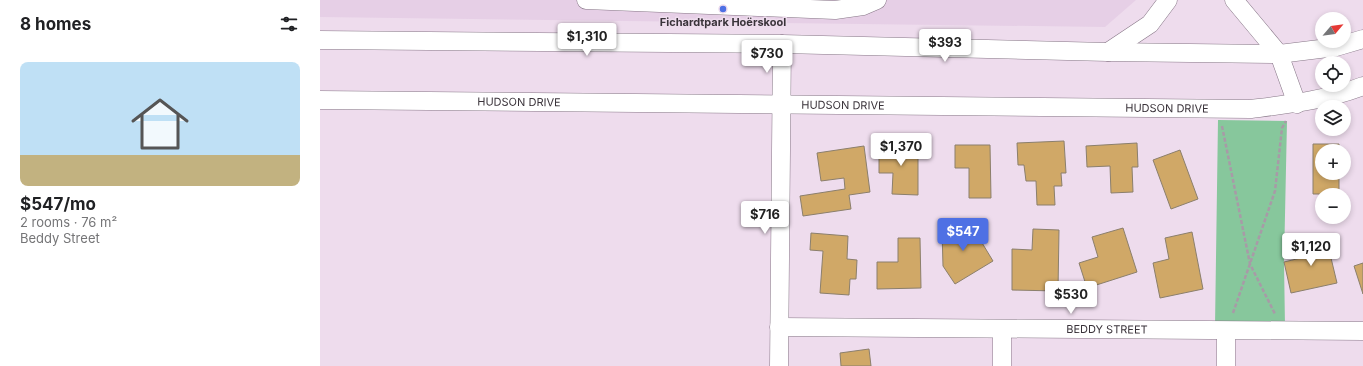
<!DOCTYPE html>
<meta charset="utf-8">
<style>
:root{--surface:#fff;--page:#f6f6f6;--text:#202124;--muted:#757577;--line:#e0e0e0;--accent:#4e70e4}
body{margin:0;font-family:Inter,sans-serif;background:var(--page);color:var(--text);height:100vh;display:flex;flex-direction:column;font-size:15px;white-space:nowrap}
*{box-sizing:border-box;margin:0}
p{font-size:13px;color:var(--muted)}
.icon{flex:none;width:22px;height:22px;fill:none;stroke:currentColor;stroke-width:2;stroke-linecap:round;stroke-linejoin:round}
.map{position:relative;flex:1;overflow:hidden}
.sheet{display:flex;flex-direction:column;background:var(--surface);width:320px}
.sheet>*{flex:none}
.needle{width:26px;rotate:61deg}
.buttons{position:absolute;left:995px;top:12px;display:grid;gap:8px}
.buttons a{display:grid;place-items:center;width:36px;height:36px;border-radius:50%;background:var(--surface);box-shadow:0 2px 6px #0003;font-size:20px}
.price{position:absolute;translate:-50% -34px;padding:0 9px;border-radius:4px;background:#fff;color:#222;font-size:13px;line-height:26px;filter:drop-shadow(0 1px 2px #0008)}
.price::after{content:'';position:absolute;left:50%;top:24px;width:12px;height:9px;margin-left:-6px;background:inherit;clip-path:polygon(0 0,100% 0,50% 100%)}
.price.selected{background:var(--accent);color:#fff}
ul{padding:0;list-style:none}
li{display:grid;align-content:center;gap:8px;height:212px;padding:0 20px}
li+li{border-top:1px solid var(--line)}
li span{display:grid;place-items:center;height:124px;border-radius:8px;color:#555}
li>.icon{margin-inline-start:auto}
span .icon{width:72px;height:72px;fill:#fffc;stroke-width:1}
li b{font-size:17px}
h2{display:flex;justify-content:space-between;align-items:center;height:48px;padding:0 20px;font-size:17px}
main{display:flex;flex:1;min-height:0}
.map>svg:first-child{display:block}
.built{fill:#e6cfe6}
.green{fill:#87c79c}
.building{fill:#d0a867;stroke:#8b7f6c}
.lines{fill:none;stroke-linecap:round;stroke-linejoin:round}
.minor-casing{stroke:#877787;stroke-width:19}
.path{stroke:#a89aa7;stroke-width:2.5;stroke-dasharray:4 2;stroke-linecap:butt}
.minor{stroke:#fff;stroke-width:18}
.poi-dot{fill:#4e70e4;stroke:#eedced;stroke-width:1.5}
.labels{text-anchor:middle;stroke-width:3;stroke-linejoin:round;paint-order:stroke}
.poi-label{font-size:11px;font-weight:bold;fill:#3a333a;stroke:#eedced}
.street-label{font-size:11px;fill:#3a333a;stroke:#eedced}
</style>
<main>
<section class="sheet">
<h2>8 homes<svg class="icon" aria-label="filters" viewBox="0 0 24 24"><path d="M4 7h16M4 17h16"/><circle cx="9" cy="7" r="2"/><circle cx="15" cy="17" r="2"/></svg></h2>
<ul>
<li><span style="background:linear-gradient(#bfe0f5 75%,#c2b280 0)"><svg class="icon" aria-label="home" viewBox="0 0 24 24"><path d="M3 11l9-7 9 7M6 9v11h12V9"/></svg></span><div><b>$547/mo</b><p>2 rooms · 76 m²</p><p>Beddy Street</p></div></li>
</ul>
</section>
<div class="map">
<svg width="1043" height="366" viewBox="0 0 1043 366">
<rect width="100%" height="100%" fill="#eedced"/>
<path class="built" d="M0 0H816L785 27 0 17Z"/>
<path class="green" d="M898 120 967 121 964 262 965 327 895 326Z"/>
<path class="building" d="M744 141 746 173H741L742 186H734L735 205H717L716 181H706L704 165H698L697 143Z
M817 143 818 167H812L813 192 791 193 790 166 767 167 766 146Z
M559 144 598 145V195L572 194 573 173H559Z
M993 144H1019V151H1002V173H1019V194H993Z
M635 145H670L671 198H649V168H635Z
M544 146 550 192 529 195 531 209 483 216 480 196 525 189 524 178 501 181 497 153Z
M860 150 878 199 851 209 833 160Z
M650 223 673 261 635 284 623 266 622 230Z
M803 228 817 272 767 288 759 263 778 257 772 237Z
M713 229 739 230 738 291 692 290V249L712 250Z
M872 232 883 289 840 298 833 263 849 259 845 238Z
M491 233 528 236 527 259 537 260 536 279H530L529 295 500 293 503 251 490 250Z
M1006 237 1017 283 971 293 964 262 985 257 982 243Z
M578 238H600L601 288 557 289V262H578Z
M1043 263V294L1034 266Z
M549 349 551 366H521L520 353Z"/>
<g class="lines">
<defs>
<g id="minor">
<path d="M266 0 515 10 543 6 557 0"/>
<path d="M914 0 959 54 977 104"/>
<path d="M0 40 462 44 788 52 959 54 1016 47 1043 39"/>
<path d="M788 52 830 24 848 0"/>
<path id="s1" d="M0 100 931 109C970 104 1007 100 1043 86"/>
<path id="s2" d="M459 327 1043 331"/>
<path d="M459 366 462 44"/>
<path d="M682 366V330"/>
<path d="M906 366V331"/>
</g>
</defs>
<use href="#minor" class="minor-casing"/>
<path class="path" d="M902 126 930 264 955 314
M913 313 955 191 962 128 966 121"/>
<use href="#minor" class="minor"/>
</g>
<circle class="poi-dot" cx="403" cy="9" r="4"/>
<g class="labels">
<g class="poi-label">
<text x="403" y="26">Fichardtpark Hoërskool</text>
</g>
<g class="street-label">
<text dy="4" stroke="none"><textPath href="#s1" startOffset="199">HUDSON DRIVE</textPath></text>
<text dy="4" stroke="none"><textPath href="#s1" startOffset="523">HUDSON DRIVE</textPath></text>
<text dy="4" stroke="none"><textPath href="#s1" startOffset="847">HUDSON DRIVE</textPath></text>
<text dy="4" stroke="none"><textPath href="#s2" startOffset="328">BEDDY STREET</textPath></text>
</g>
</g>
</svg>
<div class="buttons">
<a><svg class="needle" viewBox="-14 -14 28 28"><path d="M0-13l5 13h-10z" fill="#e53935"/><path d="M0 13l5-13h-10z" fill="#757577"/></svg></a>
<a><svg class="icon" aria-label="locate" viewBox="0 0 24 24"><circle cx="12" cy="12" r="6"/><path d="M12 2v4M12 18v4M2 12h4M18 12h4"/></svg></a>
<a><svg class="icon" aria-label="layers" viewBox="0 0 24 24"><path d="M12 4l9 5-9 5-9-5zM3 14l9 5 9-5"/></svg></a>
<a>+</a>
<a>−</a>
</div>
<b class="price" style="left:267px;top:57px">$1,310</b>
<b class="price" style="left:625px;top:63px">$393</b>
<b class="price" style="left:447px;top:74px">$730</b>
<b class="price" style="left:581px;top:167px">$1,370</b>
<b class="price" style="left:445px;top:235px">$716</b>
<b class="price selected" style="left:643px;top:252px">$547</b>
<b class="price" style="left:991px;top:267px">$1,120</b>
<b class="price" style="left:751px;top:315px">$530</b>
</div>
</main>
